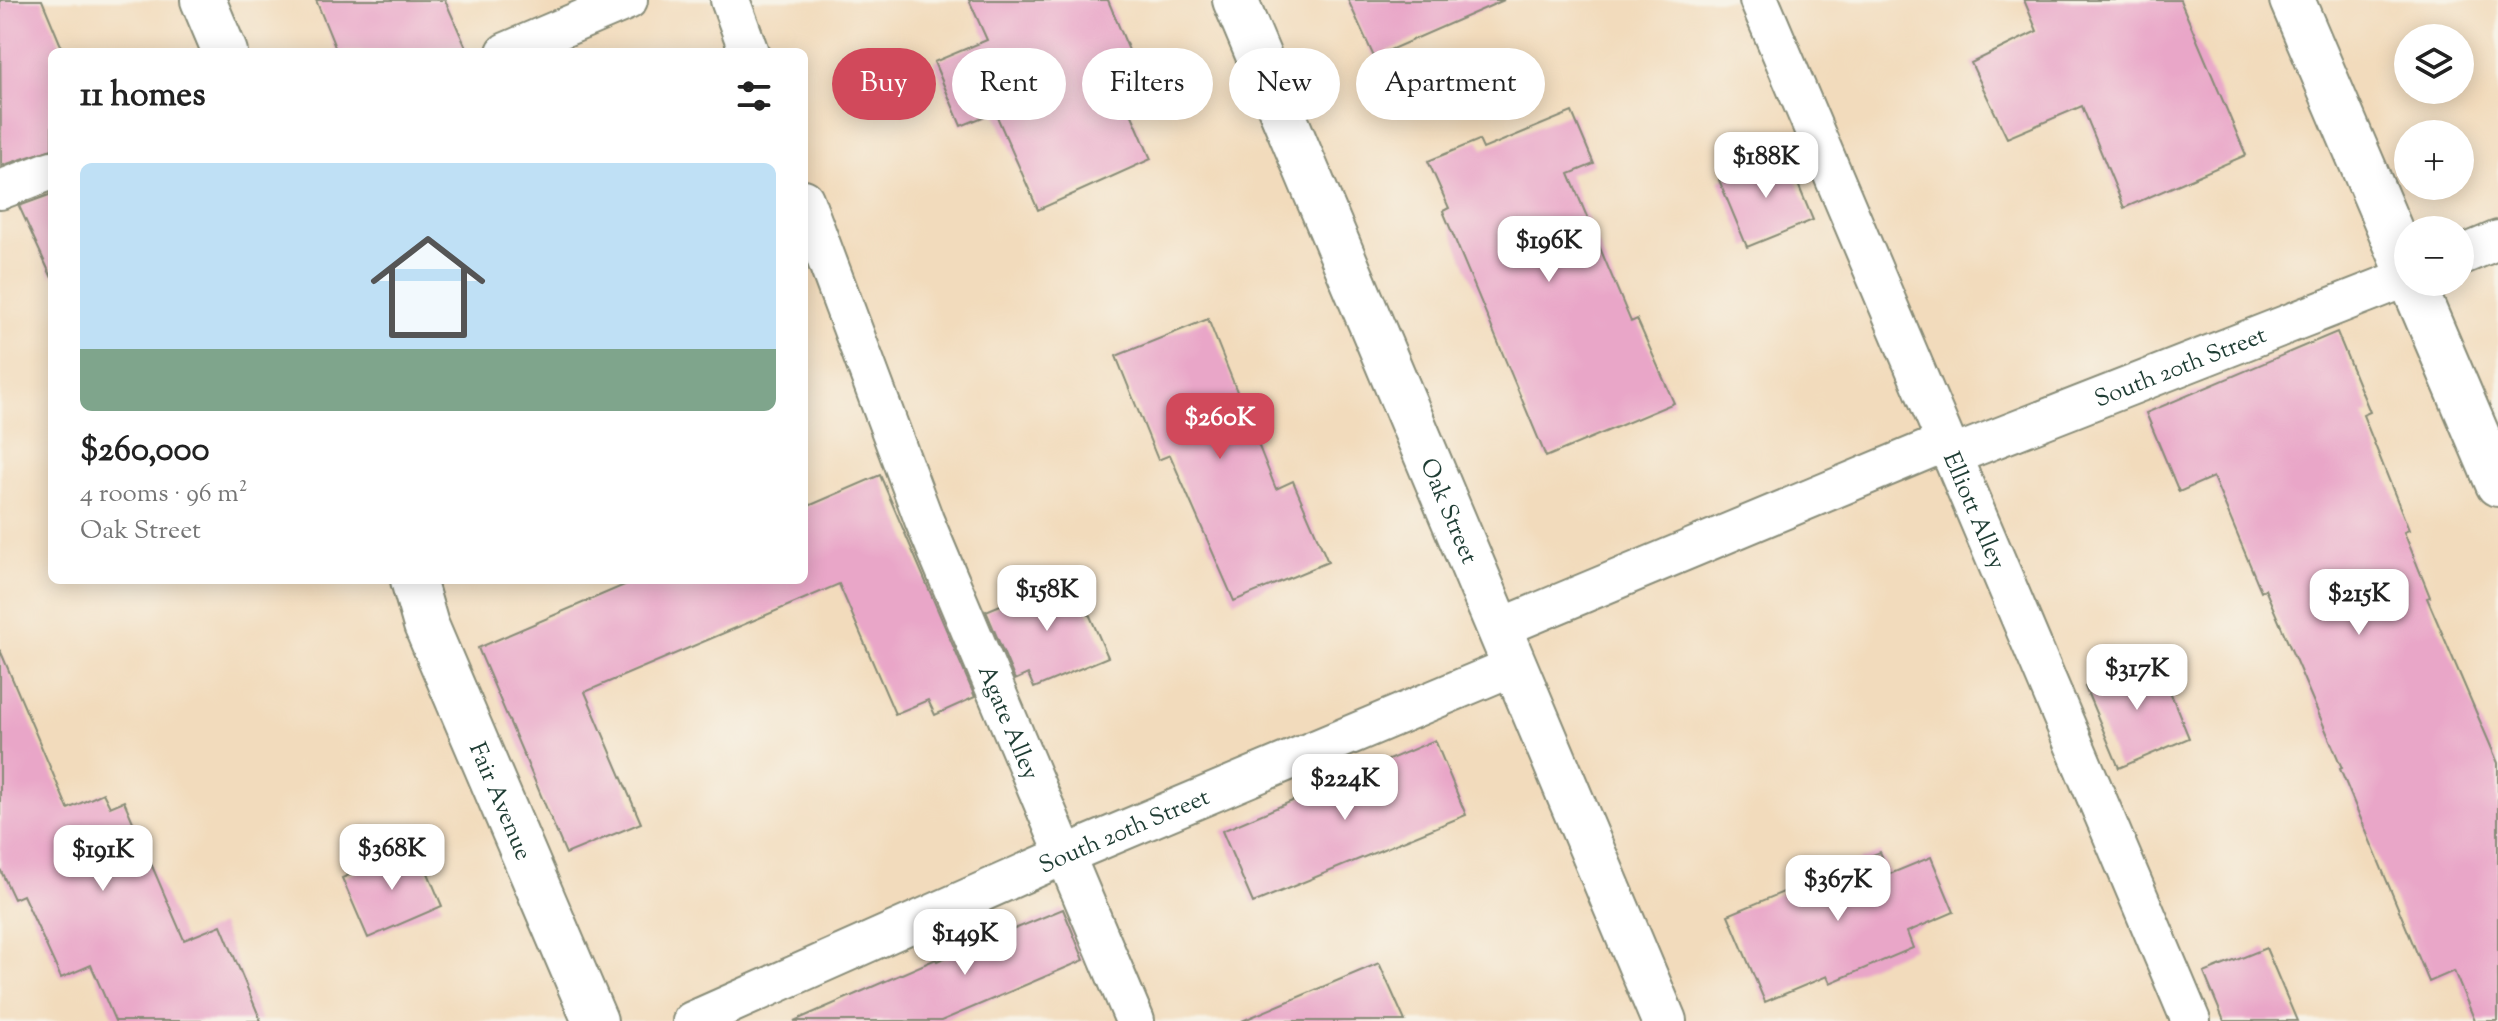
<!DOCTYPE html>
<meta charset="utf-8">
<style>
:root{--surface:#fff;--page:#f2f2f2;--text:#222;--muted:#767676;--line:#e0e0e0;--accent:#d1495b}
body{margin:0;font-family:"Sorts Mill Goudy",serif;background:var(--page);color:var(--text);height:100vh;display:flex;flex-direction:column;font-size:30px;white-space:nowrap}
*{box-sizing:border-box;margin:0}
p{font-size:26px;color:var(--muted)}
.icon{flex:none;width:44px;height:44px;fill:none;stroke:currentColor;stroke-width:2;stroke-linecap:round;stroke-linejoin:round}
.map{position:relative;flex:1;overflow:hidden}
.drawer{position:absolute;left:48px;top:48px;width:760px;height:536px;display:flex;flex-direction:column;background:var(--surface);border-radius:12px;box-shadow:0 4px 20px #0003}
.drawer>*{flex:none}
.guide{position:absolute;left:832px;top:48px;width:760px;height:72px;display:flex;gap:16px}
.controls{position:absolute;left:2394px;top:24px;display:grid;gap:16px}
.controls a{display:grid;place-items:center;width:80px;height:80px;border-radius:50%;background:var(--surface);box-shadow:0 4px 20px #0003;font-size:40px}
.price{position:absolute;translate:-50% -68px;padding:0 18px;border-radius:16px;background:#fff;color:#222;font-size:26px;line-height:52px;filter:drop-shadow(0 2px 4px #0008)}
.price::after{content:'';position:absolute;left:50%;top:48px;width:24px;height:18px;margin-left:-12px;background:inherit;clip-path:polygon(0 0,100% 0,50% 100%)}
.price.on{background:var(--accent);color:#fff}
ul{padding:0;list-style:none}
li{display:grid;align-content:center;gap:16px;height:424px;padding:0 32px}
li+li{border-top:2px solid var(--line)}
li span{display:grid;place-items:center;height:248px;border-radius:12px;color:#555}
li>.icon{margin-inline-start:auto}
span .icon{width:144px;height:144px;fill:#fffc;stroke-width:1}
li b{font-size:34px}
h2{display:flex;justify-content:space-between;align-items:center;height:96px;padding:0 32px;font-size:34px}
.tag{padding:0 28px;border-radius:36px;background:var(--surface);box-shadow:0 4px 20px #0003;font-size:28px;line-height:72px}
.tag.on{background:var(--accent);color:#fff}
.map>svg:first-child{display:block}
.building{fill:#e9a6c8}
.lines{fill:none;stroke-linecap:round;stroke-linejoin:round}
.service-casing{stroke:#888c78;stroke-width:42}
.minor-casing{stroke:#888c78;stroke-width:48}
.service{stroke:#fff;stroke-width:38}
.minor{stroke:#fff;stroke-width:44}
.labels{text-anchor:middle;stroke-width:8;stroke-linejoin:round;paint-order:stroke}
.street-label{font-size:24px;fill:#1f3d34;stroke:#f7f3e8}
</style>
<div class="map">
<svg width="2498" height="1021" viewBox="0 0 2498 1021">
<rect width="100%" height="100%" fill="#f7f3e8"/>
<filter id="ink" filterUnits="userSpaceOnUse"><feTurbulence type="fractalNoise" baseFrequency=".0125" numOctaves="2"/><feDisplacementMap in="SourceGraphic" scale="16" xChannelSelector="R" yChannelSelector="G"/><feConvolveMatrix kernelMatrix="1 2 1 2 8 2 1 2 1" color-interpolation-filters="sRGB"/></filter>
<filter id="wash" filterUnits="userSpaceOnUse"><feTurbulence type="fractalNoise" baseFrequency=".006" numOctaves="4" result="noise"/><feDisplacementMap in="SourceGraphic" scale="32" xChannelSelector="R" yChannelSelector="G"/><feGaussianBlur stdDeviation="1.8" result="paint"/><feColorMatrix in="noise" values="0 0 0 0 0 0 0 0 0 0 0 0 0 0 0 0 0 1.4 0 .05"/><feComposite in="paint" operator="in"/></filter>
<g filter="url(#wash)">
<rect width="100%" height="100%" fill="#f2dbbc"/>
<g id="blocks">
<path class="building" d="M0 0H42L62 48 52 52V149L1 166Z
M316 0H445L468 52H337Z
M969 0H1108L1133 60 1112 69 1151 159 1038 210 995 112 961 126 934 62 987 40Z
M1348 0H1504L1374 57Z
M2024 0H2180L2246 155 2124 208 2082 106 2007 138 1971 63 2037 31Z
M1572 112 1594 164 1569 174 1631 322 1637 319 1674 403 1546 457 1443 211 1449 208 1428 161 1479 140 1483 149Z
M1785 153 1813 220 1747 247 1719 180Z
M52 194V278L19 206Z
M1208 319 1276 489 1293 481 1328 562 1234 601 1170 455 1158 460 1116 356Z
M2337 332 2370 412 2363 415 2409 530 2404 532 2430 597 2427 598 2498 763V1021H2475L2454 971 2429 982 2340 769 2342 768 2265 589 2261 591 2213 477 2179 492 2146 413Z
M880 475 975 697 935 715 928 700 895 714 839 584 585 692 641 823 566 854 478 648 636 580H804V508Z
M1072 575 1108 657 1034 688 1028 674 1015 680 986 611Z
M0 650 68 809 103 793 110 807 124 801 184 940 221 925 261 1021H115L91 965 61 978 23 895 14 899 0 869Z
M2156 657 2189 738 2119 768 2085 687Z
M1435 740 1466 815 1253 903 1222 831Z
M417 847 442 906 368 938 342 878Z
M1880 852 1890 874 1931 857 1954 912 1907 932 1913 948 1830 983 1827 976 1765 1002 1728 915Z
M1063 909 1084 960 941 1021H794L936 959 937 961Z
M2266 948 2297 1021H2224L2204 973Z
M1379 963 1405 1021H1242Z"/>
</g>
</g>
<g filter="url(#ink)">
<use href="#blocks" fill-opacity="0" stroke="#888c78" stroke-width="2"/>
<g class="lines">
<defs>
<g id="service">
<path d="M730 0 749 52"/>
<path id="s1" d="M1759 0 2191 1021"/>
<path d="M506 52 628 0"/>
<path d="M0 190 52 170"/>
<path id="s2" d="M804 199 924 520 1135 1021"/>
<path d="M2460 256 2498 240"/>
<path id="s3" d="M1951 456 2408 277"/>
<path d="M1498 629 1946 442"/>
<path id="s4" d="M692 1021 1065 855 1514 666"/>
</g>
<g id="minor">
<path d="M203 0 225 52"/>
<path id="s5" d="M1235 0 1664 1021"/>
<path d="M2292 0 2408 272"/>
<path d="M2412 282 2498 484"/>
<path id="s6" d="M413 580 426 625 595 1021"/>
</g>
</defs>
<use href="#service" class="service-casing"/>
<use href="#minor" class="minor-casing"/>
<use href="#service" class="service"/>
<use href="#minor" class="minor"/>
</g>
</g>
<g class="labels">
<g class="street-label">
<text dy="8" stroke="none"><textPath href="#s3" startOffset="246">South 20th Street</textPath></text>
<text dy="8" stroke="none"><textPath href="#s5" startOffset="554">Oak Street</textPath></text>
<text dy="8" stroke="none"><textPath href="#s1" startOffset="554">Elliott Alley</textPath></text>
<text dy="8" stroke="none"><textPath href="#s2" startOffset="562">Agate Alley</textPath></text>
<text dy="8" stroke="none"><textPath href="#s6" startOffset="238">Fair Avenue</textPath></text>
<text dy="8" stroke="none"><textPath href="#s4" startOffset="472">South 20th Street</textPath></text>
</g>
</g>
</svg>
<div class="controls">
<a><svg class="icon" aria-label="layers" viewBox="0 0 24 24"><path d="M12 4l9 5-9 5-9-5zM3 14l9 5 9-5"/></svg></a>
<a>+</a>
<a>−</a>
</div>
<b class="price" style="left:1766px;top:200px">$188K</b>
<b class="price" style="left:1549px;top:284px">$196K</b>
<b class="price on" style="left:1220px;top:461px">$260K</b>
<b class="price" style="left:1047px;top:633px">$158K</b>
<b class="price" style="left:2359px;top:637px">$215K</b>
<b class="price" style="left:2137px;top:712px">$317K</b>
<b class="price" style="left:1345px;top:822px">$224K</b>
<b class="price" style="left:392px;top:892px">$368K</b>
<b class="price" style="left:103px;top:893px">$191K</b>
<b class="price" style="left:1838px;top:923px">$367K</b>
<b class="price" style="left:965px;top:977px">$149K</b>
<div class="guide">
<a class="tag on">Buy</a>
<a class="tag">Rent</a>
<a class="tag">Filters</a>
<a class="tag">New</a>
<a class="tag">Apartment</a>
</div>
<section class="drawer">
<h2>11 homes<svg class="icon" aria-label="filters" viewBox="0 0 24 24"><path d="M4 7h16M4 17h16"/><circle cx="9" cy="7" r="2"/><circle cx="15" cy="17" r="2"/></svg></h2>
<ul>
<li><span style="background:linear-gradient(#bfe0f5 75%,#7fa58c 0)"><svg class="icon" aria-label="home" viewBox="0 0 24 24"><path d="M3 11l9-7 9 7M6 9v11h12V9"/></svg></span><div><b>$260,000</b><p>4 rooms · 96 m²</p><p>Oak Street</p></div></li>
</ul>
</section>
</div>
